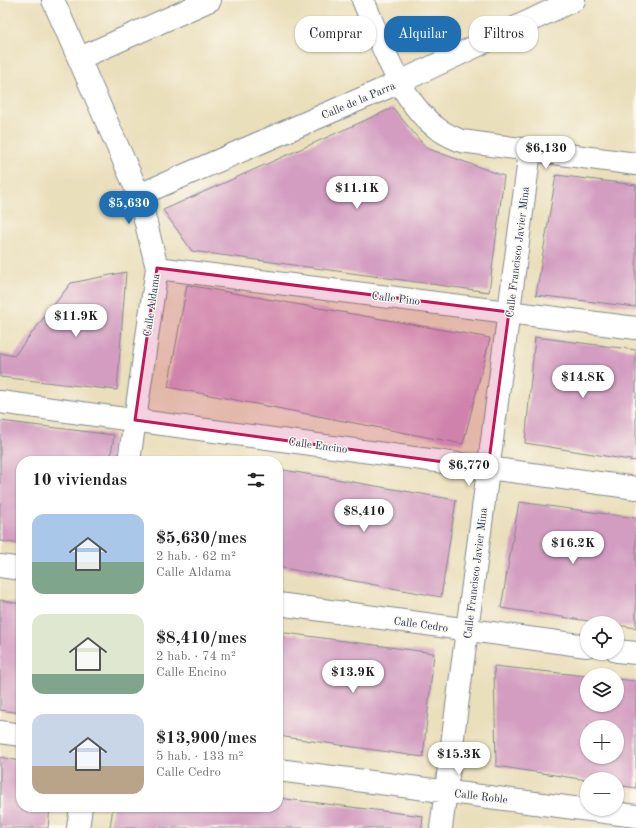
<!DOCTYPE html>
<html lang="es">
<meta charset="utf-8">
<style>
:root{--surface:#fff;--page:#f6f6f6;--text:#202124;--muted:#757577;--accent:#1f6fb2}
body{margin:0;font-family:"Old Standard TT",serif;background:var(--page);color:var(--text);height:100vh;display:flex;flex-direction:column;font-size:15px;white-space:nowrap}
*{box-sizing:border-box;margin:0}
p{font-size:13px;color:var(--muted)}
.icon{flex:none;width:22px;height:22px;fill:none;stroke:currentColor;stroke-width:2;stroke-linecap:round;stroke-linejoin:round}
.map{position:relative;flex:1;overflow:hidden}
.panel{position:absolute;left:16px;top:456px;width:267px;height:356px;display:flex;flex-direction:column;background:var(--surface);border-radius:16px;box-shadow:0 1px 3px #0004}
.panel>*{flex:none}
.banner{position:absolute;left:295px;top:16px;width:281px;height:36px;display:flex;gap:8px}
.fabs{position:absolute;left:580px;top:616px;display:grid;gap:8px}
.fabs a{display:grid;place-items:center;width:44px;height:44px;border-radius:50%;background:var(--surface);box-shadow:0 1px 3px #0004;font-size:20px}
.price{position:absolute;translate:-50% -34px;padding:0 9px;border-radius:14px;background:#fff;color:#222;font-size:13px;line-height:26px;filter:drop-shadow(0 1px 2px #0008)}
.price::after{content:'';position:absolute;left:50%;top:24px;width:12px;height:9px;margin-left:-6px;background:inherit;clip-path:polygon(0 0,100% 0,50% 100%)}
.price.on{background:var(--accent);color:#fff}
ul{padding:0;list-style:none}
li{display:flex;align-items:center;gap:12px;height:100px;padding:0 16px}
li span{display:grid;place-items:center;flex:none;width:112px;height:80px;border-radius:12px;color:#555}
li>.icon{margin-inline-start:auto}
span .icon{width:48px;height:48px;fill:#fffc;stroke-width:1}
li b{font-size:17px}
h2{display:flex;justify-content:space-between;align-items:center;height:48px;padding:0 16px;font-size:17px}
.tag{padding:0 14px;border-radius:16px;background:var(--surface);box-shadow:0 1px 3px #0004;font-size:14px;line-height:36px}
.tag.on{background:var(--accent);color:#fff}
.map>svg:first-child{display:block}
.building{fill:#d39dc1;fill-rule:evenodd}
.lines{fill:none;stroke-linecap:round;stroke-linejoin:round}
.minor-casing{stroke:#82878c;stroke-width:24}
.minor{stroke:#fff;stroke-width:22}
.marked{fill:#c2185b;fill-opacity:0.2;stroke:#c2185b;stroke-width:3;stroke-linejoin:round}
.labels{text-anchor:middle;stroke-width:3;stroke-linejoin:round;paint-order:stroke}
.street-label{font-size:11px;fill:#1b2f5e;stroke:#fbf7ec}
</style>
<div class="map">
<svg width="636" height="828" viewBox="0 0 636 828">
<rect width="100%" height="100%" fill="#fbf7ec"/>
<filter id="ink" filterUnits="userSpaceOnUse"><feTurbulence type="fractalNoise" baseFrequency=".025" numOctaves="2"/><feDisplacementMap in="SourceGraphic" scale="8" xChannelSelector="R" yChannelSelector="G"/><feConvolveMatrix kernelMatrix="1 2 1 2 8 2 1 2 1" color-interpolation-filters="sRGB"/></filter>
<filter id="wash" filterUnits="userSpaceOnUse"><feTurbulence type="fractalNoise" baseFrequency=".012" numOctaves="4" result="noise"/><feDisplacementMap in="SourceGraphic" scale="16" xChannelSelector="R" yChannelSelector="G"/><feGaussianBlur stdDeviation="0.9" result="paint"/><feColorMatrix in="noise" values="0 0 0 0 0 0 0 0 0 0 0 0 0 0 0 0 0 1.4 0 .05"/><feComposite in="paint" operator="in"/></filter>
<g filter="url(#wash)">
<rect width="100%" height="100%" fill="#eadfbb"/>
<g id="blocks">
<path class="building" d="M393 108 426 148 504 176 489 292 192 251 163 210Z
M556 175 636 185V307L536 295Z
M126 272 117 390 0 377V353L14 356 71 283Z
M187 285 490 338 463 444 168 387Z
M535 337 636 350V461L525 443Z
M0 421 114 435 110 461H21V544L0 541Z
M278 469 456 500 441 597 278 567Z
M519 502 636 518V628L617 625V623H602L501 608Z
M0 600 21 604V713L0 710Z
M278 632 434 653 423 757 278 736Z
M494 666 587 676V705H617V679L636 681V788L617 785V779H587V780L496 766ZM587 727H617V757H587Z
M0 757 21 761V807H50L48 828H0Z
M278 798 423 816 422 828H110L113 807H278Z"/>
</g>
</g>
<g filter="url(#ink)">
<use href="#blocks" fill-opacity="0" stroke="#82878c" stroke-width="1"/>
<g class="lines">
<defs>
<path id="minor" d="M53 0 139 195 157 268 129 461
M363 0C380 40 400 99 434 126 442 133 452 137 461 141L636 164
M80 58 210 0
M139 195 400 82 574 0
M157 268 636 328
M0 402 636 488
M0 566 21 569
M278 604 587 646
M617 651 636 653
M0 732 21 735
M278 770 636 816
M78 828 81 807
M441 828 530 151"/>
</defs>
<use href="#minor" class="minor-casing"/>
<use href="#minor" class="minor"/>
</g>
</g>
<path class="marked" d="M157 268 509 312 488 468 135 420Z"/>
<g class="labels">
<g class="street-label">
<text transform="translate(358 100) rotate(-23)" y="4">Calle de la Parra</text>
<text transform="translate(517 252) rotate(-83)" y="4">Calle Francisco Javier Mina</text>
<text transform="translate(396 298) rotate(7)" y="4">Calle Pino</text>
<text transform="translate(151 305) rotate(-82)" y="4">Calle Aldama</text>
<text transform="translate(318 445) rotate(8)" y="4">Calle Encino</text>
<text transform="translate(475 573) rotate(-83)" y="4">Calle Francisco Javier Mina</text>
<text transform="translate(421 624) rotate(8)" y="4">Calle Cedro</text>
<text transform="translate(481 796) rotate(7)" y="4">Calle Roble</text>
</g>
</g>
</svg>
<div class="fabs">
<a><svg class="icon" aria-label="locate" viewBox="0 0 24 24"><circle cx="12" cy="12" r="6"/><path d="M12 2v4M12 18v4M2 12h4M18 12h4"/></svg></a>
<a><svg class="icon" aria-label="layers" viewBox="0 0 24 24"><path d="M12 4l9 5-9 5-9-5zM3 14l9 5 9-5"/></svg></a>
<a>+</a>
<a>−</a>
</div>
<b class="price" style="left:546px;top:170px">$6,130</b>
<b class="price" style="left:357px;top:210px">$11.1K</b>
<b class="price on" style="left:129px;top:225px">$5,630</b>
<b class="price" style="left:76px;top:338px">$11.9K</b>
<b class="price" style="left:583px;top:399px">$14.8K</b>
<b class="price" style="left:469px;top:487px">$6,770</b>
<b class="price" style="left:364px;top:533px">$8,410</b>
<b class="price" style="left:573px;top:565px">$16.2K</b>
<b class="price" style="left:353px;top:694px">$13.9K</b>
<b class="price" style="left:459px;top:776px">$15.3K</b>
<div class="banner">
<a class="tag">Comprar</a>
<a class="tag on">Alquilar</a>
<a class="tag">Filtros</a>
</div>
<section class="panel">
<h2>10 viviendas<svg class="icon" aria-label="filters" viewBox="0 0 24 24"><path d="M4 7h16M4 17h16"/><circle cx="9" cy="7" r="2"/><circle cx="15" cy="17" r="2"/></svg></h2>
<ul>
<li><span style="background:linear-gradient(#a9c7e8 60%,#7fa58c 0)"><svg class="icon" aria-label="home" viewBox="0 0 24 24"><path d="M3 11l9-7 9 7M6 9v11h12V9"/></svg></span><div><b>$5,630/mes</b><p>2 hab. · 62 m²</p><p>Calle Aldama</p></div></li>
<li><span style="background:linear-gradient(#dfe7d0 75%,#7fa58c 0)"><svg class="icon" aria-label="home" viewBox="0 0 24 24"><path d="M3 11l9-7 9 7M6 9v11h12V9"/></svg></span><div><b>$8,410/mes</b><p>2 hab. · 74 m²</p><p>Calle Encino</p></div></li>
<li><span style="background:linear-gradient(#c9d6e8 65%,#b9a48a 0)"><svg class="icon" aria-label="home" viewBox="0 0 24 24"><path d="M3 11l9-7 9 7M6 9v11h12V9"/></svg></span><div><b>$13,900/mes</b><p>5 hab. · 133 m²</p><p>Calle Cedro</p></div></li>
</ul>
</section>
</div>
